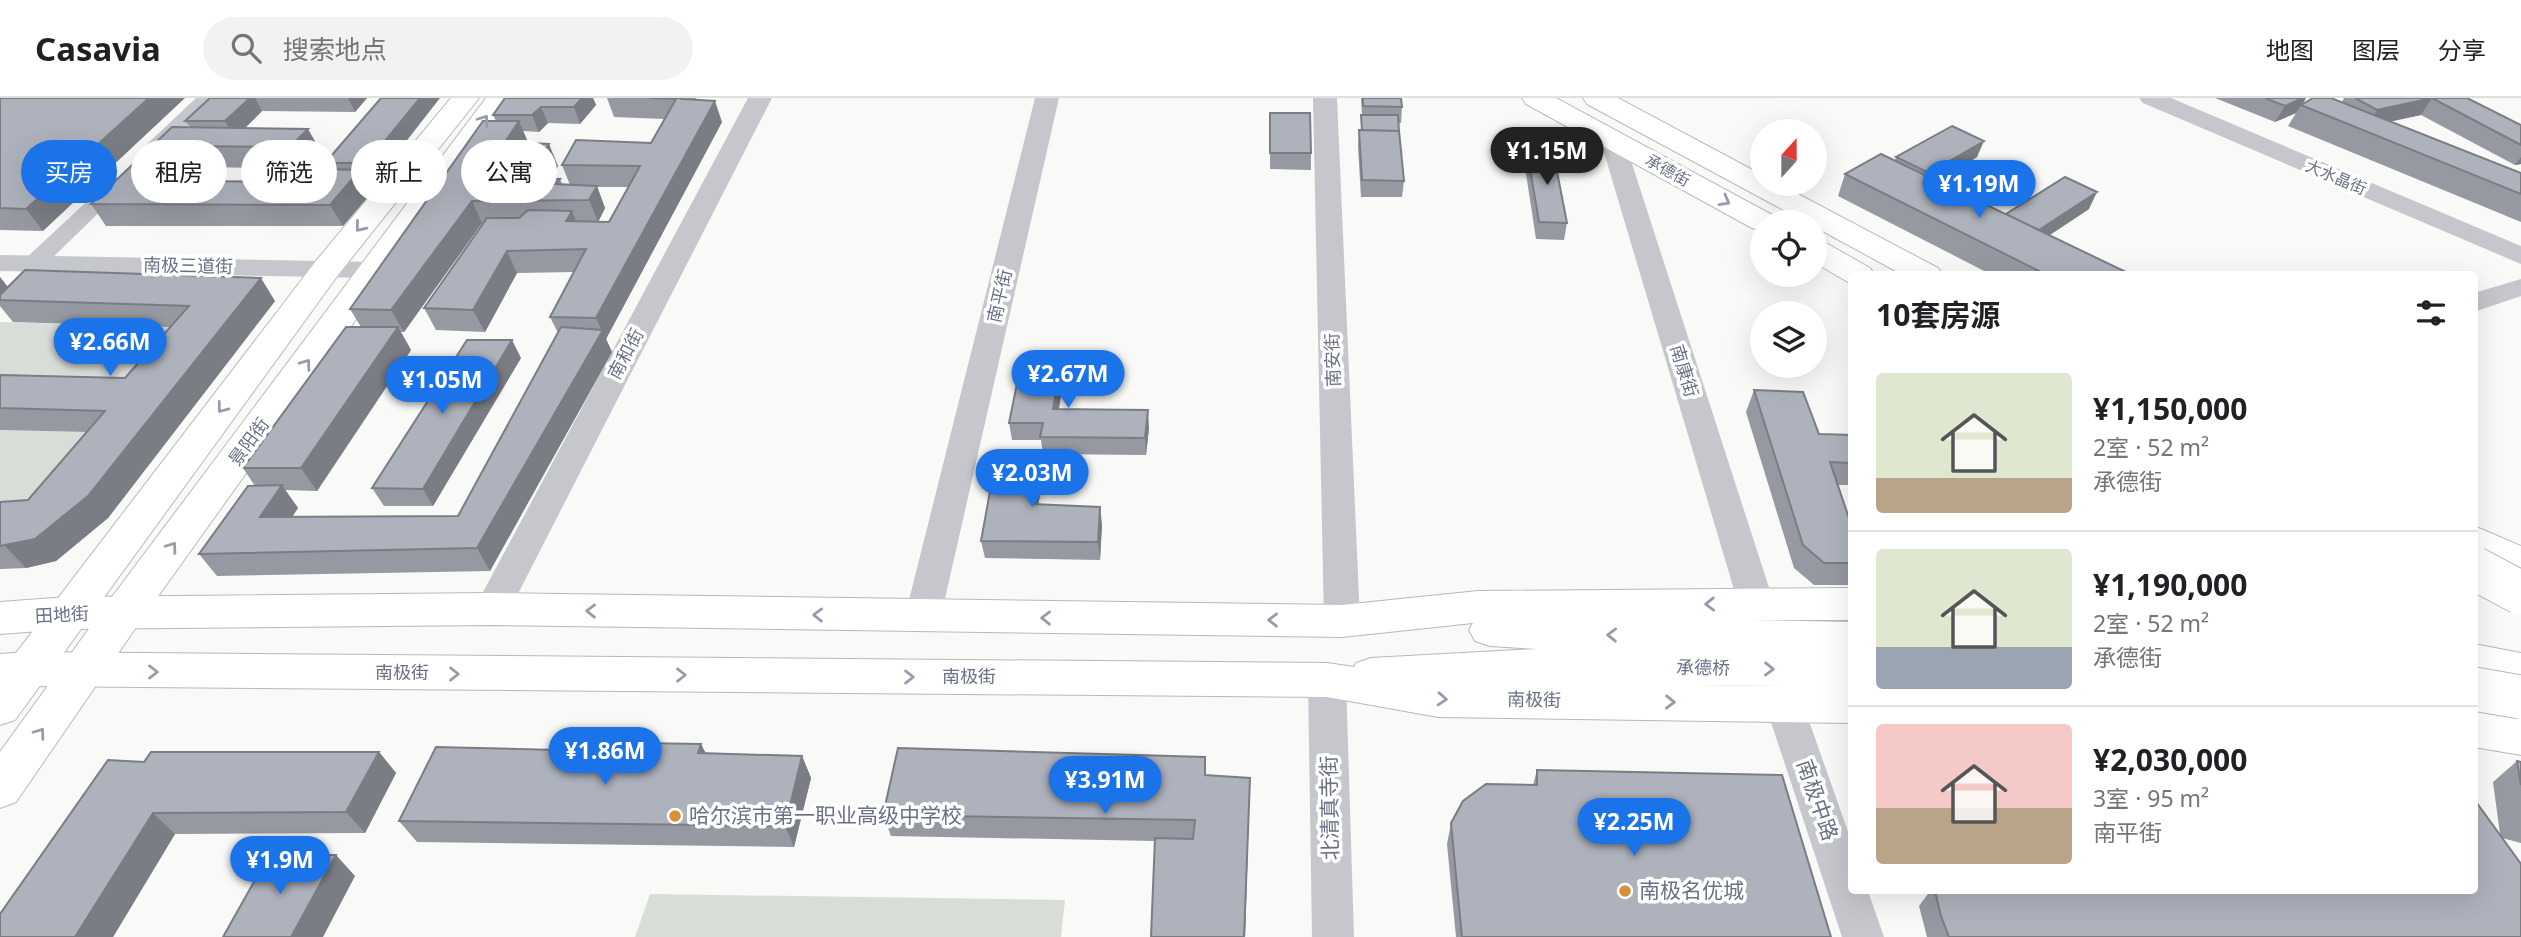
<!DOCTYPE html>
<html lang="zh">
<meta charset="utf-8">
<style>
:root{--surface:#fff;--page:#f2f2f2;--text:#202124;--muted:#757577;--line:#e0e0e0;--accent:#1a73e8}
body{margin:0;font-family:"Noto Sans","Noto Sans SC",sans-serif;background:var(--page);color:var(--text);height:100vh;display:flex;flex-direction:column;font-size:26px;white-space:nowrap}
*{box-sizing:border-box;margin:0}
p{font-size:23px;color:var(--muted)}
.icon{flex:none;width:38px;height:38px;fill:none;stroke:currentColor;stroke-width:2;stroke-linecap:round;stroke-linejoin:round}
.map{position:relative;flex:1;overflow:hidden}
.side{position:absolute;left:1848px;top:173px;width:630px;height:623px;display:flex;flex-direction:column;background:var(--surface);border-radius:7px;box-shadow:0 7px 28px #0002}
.side>*{flex:none}
.banner{position:absolute;left:21px;top:42px;width:665px;height:63px;display:flex;gap:14px}
.needle{width:46px;rotate:21deg}
.controls{position:absolute;left:1750px;top:21px;display:grid;gap:14px}
.controls a{display:grid;place-items:center;width:77px;height:77px;border-radius:50%;background:var(--surface);box-shadow:0 7px 28px #0002;font-size:35px}
.price{position:absolute;translate:-50% -60px;padding:0 16px;border-radius:24px;background:var(--accent);color:#fff;font-size:23px;line-height:46px;filter:drop-shadow(0 2px 4px #0008)}
.price::after{content:'';position:absolute;left:50%;top:42px;width:21px;height:16px;margin-left:-10px;background:inherit;clip-path:polygon(0 0,100% 0,50% 100%)}
.price.selected{background:#222;color:#fff}
ul{padding:0;list-style:none}
li{display:flex;align-items:center;gap:21px;height:175px;padding:0 28px}
li+li{border-top:2px solid var(--line)}
li span{display:grid;place-items:center;flex:none;width:196px;height:140px;border-radius:7px;color:#555}
li>.icon{margin-inline-start:auto}
span .icon{width:84px;height:84px;fill:#fffc;stroke-width:1}
li b{font-size:30px}
h2{display:flex;justify-content:space-between;align-items:center;height:84px;padding:0 28px;font-size:30px}
.chip{padding:0 24px;border-radius:32px;background:var(--surface);box-shadow:0 7px 28px #0002;font-size:24px;line-height:63px}
.chip.selected{background:var(--accent);color:#fff}
header{display:flex;align-items:center;gap:42px;box-sizing:border-box;height:98px;padding:0 35px;background:var(--surface);border-bottom:2px solid var(--line)}
header strong{font-size:33px}
nav{display:flex;gap:38px;margin-inline-start:auto;font-size:24px}
.search{width:490px;height:63px;background:var(--page);display:flex;align-items:center;gap:18px;box-sizing:border-box;padding:0 24px;border-radius:38px;color:var(--muted);font-size:26px}
.map>svg:first-child{display:block}
.green{fill:#d8ded7}
.lines{fill:none;stroke-linecap:round;stroke-linejoin:round}
.primary-casing{stroke:#b8bac0;stroke-width:2}
.trunk-casing{stroke:#b6b8bd;stroke-width:2}
.minor{fill:#c5c7cc;fill-rule:evenodd}
.tertiary{fill:#c5c7cc;fill-rule:evenodd}
.primary{fill:#fff;fill-rule:evenodd}
.trunk{fill:#fff;fill-rule:evenodd}
.trunk-bridge-casing{stroke:#b6b8bd;stroke-width:45;stroke-linecap:butt}
.trunk-bridge{stroke:#fff;stroke-width:43}
.wall{fill:#9699a2;fill-rule:evenodd}
.shaded-wall{fill:#7a7d84}
.building{fill:#aeb2bc;stroke:#7a7d84;stroke-width:2}
.oneway{stroke:#979cab}
.poi-dot{fill:#d98e38;stroke:#fff;stroke-width:2.5}
.labels{text-anchor:middle;stroke-width:7;stroke-linejoin:round;paint-order:stroke}
.far-street-label{font-size:16px;fill:#6a7187;stroke:#fff}
.street-label{font-size:18px;fill:#6a7187;stroke:#fff}
.near-street-label{font-size:21px;fill:#6a7187;stroke:#fff}
.near-poi-label{font-size:21px;fill:#6a7187;stroke:#fff;text-anchor:start}
</style>
<header>
<strong>Casavia</strong>
<div class="search"><svg class="icon" aria-label="search" viewBox="0 0 24 24"><circle cx="10" cy="10" r="6"/><path d="M15 15l6 6"/></svg>搜索地点</div>
<nav><a>地图</a><a>图层</a><a>分享</a></nav>
</header>
<div class="map">
<svg width="2521" height="839" viewBox="0 0 2521 839">
<rect width="100%" height="100%" fill="#f9f9f7"/>
<path class="green" d="M0 224 204 230 142 302 0 299Z
M0 332 123 335 0 427Z
M650 796 1065 802 1061 839H635Z"/>
<g class="lines">
<defs>
<path id="primary" d="M451 0H479L338 177 15 622 0 627V576L316 163Z
M486 0H514L139 525 16 704 0 710V654L109 503Z
M1522 0H1556L1774 118 1778 124H1762V133L1752 130 1526 6Z
M1583 0H1618L1762 77V86H1779L1938 170 1943 177H1903L1815 129V124H1806L1587 6Z
M1815 143 1826 145 1870 170 1875 177H1852V185L1848 184 1815 165Z
M2474 428 2521 448V480L2474 459Z"/>
<path id="trunk" d="M1852 490V522H1751L1852 524V589L1530 585 1852 589V625L1438 619 1327 599 28 588 0 590V556L28 554 1327 565 1354 569 1356 565 1371 560 1537 551 1490 548 1475 543 1469 532 1473 525 1342 539 492 527 68 531 0 536V504L68 499 492 495 1342 507 1478 493Z
M2474 546 2521 555V589L2506 586 2521 602V657L2474 649V613H2477L2474 609Z"/>
</defs>
<use href="#primary" class="primary-casing"/>
<use href="#trunk" class="trunk-casing"/>
<path class="minor" d="M196 0H216L157 58H143L140 54 143 50Z
M117 80 124 82 127 86 124 90 41 171H25L22 166 25 161 110 82Z"/>
<path class="tertiary" d="M748 0H772L505 521 492 525 479 521 474 511Z
M1035 0H1059L941 518 936 528 923 532 910 528 905 518Z
M1313 0H1337L1360 523 1355 533 1342 537 1329 533 1324 523Z
M2139 0H2171L2521 148V166L2143 5Z
M1612 34 1621 36 1624 41 1774 505 1768 514 1756 518 1744 514 1738 505 1600 41 1603 36Z
M0 157 375 164 385 166 389 172 385 178 375 180 0 173Z
M2521 181V198L2474 214V195Z
M1327 567 1340 572 1346 582 1354 839H1312L1308 582 1314 572Z
M1784 591 1797 595 1803 606 1852 745V793H1868L1884 839H1842L1765 606 1771 595Z"/>
<use href="#primary" class="primary"/>
<use href="#trunk" class="trunk"/>
<defs>
<path id="trunk-bridge" d="M2474 470 2521 495
M2474 591 2521 599"/>
</defs>
<use href="#trunk-bridge" class="trunk-bridge-casing"/>
<use href="#trunk-bridge" class="trunk-bridge"/>
</g>
<path class="wall" d="M0 0 43 133 0 132Z
M210 0H367L355 14 262 13 245 30 320 52 302 71 210 69 197 83 314 84 328 71 325 65 381 0 376 82H366L372 94 343 128H106L91 106 190 29 185 23Z
M505 0H593L596 7 580 26 548 25 539 34 523 33 527 45 558 68 550 80 560 81 562 86 570 87 562 67 651 45 664 21 614 19 607 0H696L697 2 722 24 606 241 612 254 490 473 217 478 199 456 255 388 243 370 361 229 350 211 496 23 493 17ZM527 84 526 89 504 88 506 85ZM597 89H629L609 124H598L605 110ZM482 125H484L424 210 436 232 485 234 517 175 574 174 550 219 558 235 458 418 292 419 298 410 285 392 317 393 411 252 401 234H404Z
M1361 0H1401L1402 9 1401 25H1398L1404 83 1402 99H1361L1358 49 1359 32H1361L1362 17Z
M2215 0H2306L2303 6 2342 4 2344 0H2467L2521 27V66L2515 67 2421 17 2390 23 2521 75V124L2288 28 2296 15 2275 24Z
M1270 15 1311 55V72L1270 71Z
M1527 52 1567 125 1564 142 1536 141 1525 69Z
M1896 59H1977L1937 83 2006 116 2089 111 2050 137 2132 177H1992L1838 98 1845 76 1895 62Z
M0 179 8 189 275 203 108 420 56 463 26 470 0 471V404L28 402 86 334 0 332V277L125 280 170 229 13 224 0 208Z
M521 260 433 408H384L372 390Z
M1061 266 1063 284 1059 311 1149 330 1146 357 1043 356 1041 342H1012L1009 325Z
M1754 292 1819 336 1852 337V387H1837L1852 429V487H1814L1794 470 1746 314Z
M1044 377 1038 406 1102 426 1100 462 985 460 981 443Z
M379 654 396 675 365 735 175 736 113 839H0L144 664Z
M705 655 802 658 811 680 794 749 417 744 399 723Z
M2517 663 2521 664V745L2502 740 2521 839H1927L1919 808 1930 793H2474L2500 736 2493 684Z
M1537 672 1831 839H1456L1447 746 1451 725 1533 687Z
M1206 677 1250 680 1245 839H1151L1155 743 891 738 883 717Z"/>
<path class="shaded-wall" d="M149 0H185L43 133 26 111Z
M250 0H255L262 13 235 40 225 23Z
M348 0H367L355 14Z
M420 0H440L376 82 367 65Z
M582 0H593L596 7 580 26 574 9Z
M2302 0H2306L2296 15 2275 24 2285 8Z
M2432 0 2421 17 2366 29 2377 12Z
M715 3 722 24 606 241 612 254 490 473 477 450 602 233 596 220Z
M541 9 548 25 539 34 532 17Z
M519 23 528 44 517 63 505 44Z
M308 31 320 52 302 71 290 49Z
M1984 43 1977 59 1922 92 1929 75Z
M549 46 558 68 548 83 539 62Z
M197 48 210 69 177 105 162 83Z
M2521 59V66L2515 67Z
M496 63 506 85 492 103 479 86Z
M360 72 372 94 343 128 330 107Z
M597 88 605 110 598 124 589 102Z
M2097 94 2089 111 2028 151 2036 134Z
M472 103 482 125 404 234 391 212Z
M572 113 581 135 566 123Z
M507 153 517 175 485 234 473 212Z
M0 179 13 196 0 202Z
M261 180 275 203 108 420 56 463 26 470 5 448Z
M398 229 411 252 317 393 301 370Z
M512 242 521 260 433 408 423 391Z
M1061 266 1063 284 1056 329 1053 311Z
M1148 312 1149 330 1146 357 1145 340Z
M1042 360 1044 377 1035 423 1032 406Z
M282 387 298 410 277 441 260 419Z
M1100 409 1102 426 1100 462 1098 444Z
M701 646 712 667 698 655Z
M379 654 396 675 365 735 346 714Z
M802 658 811 680 794 749 785 728Z
M1250 680 1245 839H1244Z
M153 715 175 736 113 839H75Z
M336 757 355 778 323 839H291Z"/>
<path class="building" d="M0 0H149L26 111 0 110Z
M210 0H250L225 23H185Z
M381 0H420L367 65H325Z
M505 0H582L574 9H541L532 17H493Z
M649 0H683L682 1 715 3 596 220 550 219 586 151 507 153 473 212 424 210 487 120H519L528 112 572 113 566 123 609 124 640 68 562 67 576 42 651 45 676 1Z
M1363 0H1401L1402 9 1363 8Z
M2265 0H2302L2285 8Z
M2313 0H2331L2521 75V96L2301 7Z
M2355 0H2467L2521 27V47L2432 0 2377 12Z
M1270 15H1310L1311 55H1270Z
M1361 17H1398L1399 34V33L1362 32Z
M483 23H519L505 44 549 46 539 62 496 63 479 86 526 89 529 80 560 81 555 86 597 88 589 102 472 103 391 212 350 211Z
M1952 28 1984 43 1929 75 1896 59Z
M172 29 308 31 290 49 197 48 162 83 314 84 325 71 360 72 330 107 91 106Z
M1359 32 1399 33 1404 83 1362 82Z
M1527 52 1553 53 1567 125 1539 124Z
M1881 56 2132 177H2047L1845 76Z
M2065 79 2097 94 2039 132 2006 116Z
M25 172 261 180 88 398 35 441 0 448V404L28 402 105 313 0 310V277L125 280 189 208 0 202V197Z
M346 229H398L301 370H243Z
M561 229 603 232 477 450 199 456 248 388 282 387 260 419 458 418Z
M467 242H512L423 391 372 390Z
M1021 266H1061L1053 311 1148 312 1145 340 1040 339 1043 325H1009Z
M1754 292 1803 294 1819 336 1852 337V365L1830 364 1852 429V465H1824L1803 447Z
M996 360H1042L1032 406 1100 409 1098 444 981 443Z
M639 645 701 646 698 655 802 658 785 728 399 723 436 649 636 654Z
M898 650 1205 659V677L1250 680 1244 839H1151L1155 740 1193 741 1195 722 883 717Z
M151 654H379L346 714 153 715 75 839H0V816L108 662 144 664Z
M2517 663 2521 664V687Z
M1537 672 1782 677 1831 839H1462L1451 725 1463 703 1486 686 1537 687Z
M2474 701 2521 766V839H1949L1941 818 1935 793H2474Z
M269 757H336L291 839H223Z"/>
<defs><path id="oneway-chevron" d="M-2-3.5L2.5 0L-2 3.5" fill="none" stroke-width="1.6" stroke-linecap="round" stroke-linejoin="round" transform="scale(1.75)"/></defs>
<g class="oneway">
<use href="#oneway-chevron" transform="translate(484 22) rotate(-54)"/>
<use href="#oneway-chevron" transform="translate(1725 103) rotate(29)"/>
<use href="#oneway-chevron" transform="translate(360 129) rotate(129)"/>
<use href="#oneway-chevron" transform="translate(306 266) rotate(-54)"/>
<use href="#oneway-chevron" transform="translate(222 310) rotate(127)"/>
<use href="#oneway-chevron" transform="translate(172 449) rotate(-54)"/>
<use href="#oneway-chevron" transform="translate(1710 506) rotate(179)"/>
<use href="#oneway-chevron" transform="translate(591 513) rotate(-179)"/>
<use href="#oneway-chevron" transform="translate(818 517) rotate(-179)"/>
<use href="#oneway-chevron" transform="translate(1046 520) rotate(-179)"/>
<use href="#oneway-chevron" transform="translate(1273 522) rotate(-179)"/>
<use href="#oneway-chevron" transform="translate(1612 537) rotate(-179)"/>
<use href="#oneway-chevron" transform="translate(1769 571) rotate(1)"/>
<use href="#oneway-chevron" transform="translate(153 574)"/>
<use href="#oneway-chevron" transform="translate(454 576)"/>
<use href="#oneway-chevron" transform="translate(681 577)"/>
<use href="#oneway-chevron" transform="translate(909 579)"/>
<use href="#oneway-chevron" transform="translate(1442 601) rotate(4)"/>
<use href="#oneway-chevron" transform="translate(1670 604) rotate(1)"/>
<use href="#oneway-chevron" transform="translate(40 635) rotate(-54)"/>
</g>
<g class="poi-dot">
<circle cx="675" cy="718" r="7"/>
<circle cx="1625" cy="793" r="7"/>
</g>
<g class="labels">
<g class="far-street-label">
<text transform="translate(1668 72) rotate(29)" y="6">承德街</text>
<text transform="translate(2336 79) rotate(23)" y="6">大水晶街</text>
</g>
<g class="street-label">
<text transform="translate(188 168) rotate(1)" y="6">南极三道街</text>
<text transform="translate(1000 198) rotate(-77)" y="6">南平街</text>
<text transform="translate(626 256) rotate(-62)" y="6">南和街</text>
<text transform="translate(1333 262) rotate(-92)" y="6">南安街</text>
<text transform="translate(1684 273) rotate(73)" y="6">南康街</text>
<text transform="translate(249 344) rotate(-54)" y="6">景阳街</text>
<text transform="translate(62 517) rotate(-3)" y="6">田地街</text>
<text transform="translate(1703 570) rotate(1)" y="6">承德桥</text>
<text x="402" y="581">南极街</text>
<text x="969" y="585">南极街</text>
<text transform="translate(1534 602) rotate(1)" y="6">南极街</text>
</g>
<g class="near-street-label">
<text transform="translate(1817 702) rotate(71)" y="7">南极中路</text>
<text transform="translate(1330 710) rotate(-91)" y="7">北清真寺街</text>
</g>
<g class="near-poi-label">
<text x="689" y="725">哈尔滨市第一职业高级中学校</text>
<text x="1639" y="800">南极名优城</text>
</g>
</g>
</svg>
<div class="controls">
<a><svg class="needle" viewBox="-14 -14 28 28"><path d="M0-13l5 13h-10z" fill="#e53935"/><path d="M0 13l5-13h-10z" fill="#757577"/></svg></a>
<a><svg class="icon" aria-label="locate" viewBox="0 0 24 24"><circle cx="12" cy="12" r="6"/><path d="M12 2v4M12 18v4M2 12h4M18 12h4"/></svg></a>
<a><svg class="icon" aria-label="layers" viewBox="0 0 24 24"><path d="M12 4l9 5-9 5-9-5zM3 14l9 5 9-5"/></svg></a>
</div>
<b class="price selected" style="left:1547px;top:89px">¥1.15M</b>
<b class="price" style="left:1979px;top:122px">¥1.19M</b>
<b class="price" style="left:110px;top:280px">¥2.66M</b>
<b class="price" style="left:1068px;top:312px">¥2.67M</b>
<b class="price" style="left:442px;top:318px">¥1.05M</b>
<b class="price" style="left:1032px;top:411px">¥2.03M</b>
<b class="price" style="left:605px;top:689px">¥1.86M</b>
<b class="price" style="left:1105px;top:718px">¥3.91M</b>
<b class="price" style="left:1634px;top:760px">¥2.25M</b>
<b class="price" style="left:280px;top:798px">¥1.9M</b>
<div class="banner">
<a class="chip selected">买房</a>
<a class="chip">租房</a>
<a class="chip">筛选</a>
<a class="chip">新上</a>
<a class="chip">公寓</a>
</div>
<section class="side">
<h2>10套房源<svg class="icon" aria-label="filters" viewBox="0 0 24 24"><path d="M4 7h16M4 17h16"/><circle cx="9" cy="7" r="2"/><circle cx="15" cy="17" r="2"/></svg></h2>
<ul>
<li><span style="background:linear-gradient(#dfe7d0 75%,#b9a48a 0)"><svg class="icon" aria-label="home" viewBox="0 0 24 24"><path d="M3 11l9-7 9 7M6 9v11h12V9"/></svg></span><div><b>¥1,150,000</b><p>2室 · 52 m²</p><p>承德街</p></div></li>
<li><span style="background:linear-gradient(#dfe7d0 70%,#9aa5b1 0)"><svg class="icon" aria-label="home" viewBox="0 0 24 24"><path d="M3 11l9-7 9 7M6 9v11h12V9"/></svg></span><div><b>¥1,190,000</b><p>2室 · 52 m²</p><p>承德街</p></div></li>
<li><span style="background:linear-gradient(#f6c9c9 60%,#b9a48a 0)"><svg class="icon" aria-label="home" viewBox="0 0 24 24"><path d="M3 11l9-7 9 7M6 9v11h12V9"/></svg></span><div><b>¥2,030,000</b><p>3室 · 95 m²</p><p>南平街</p></div></li>
</ul>
</section>
</div>
